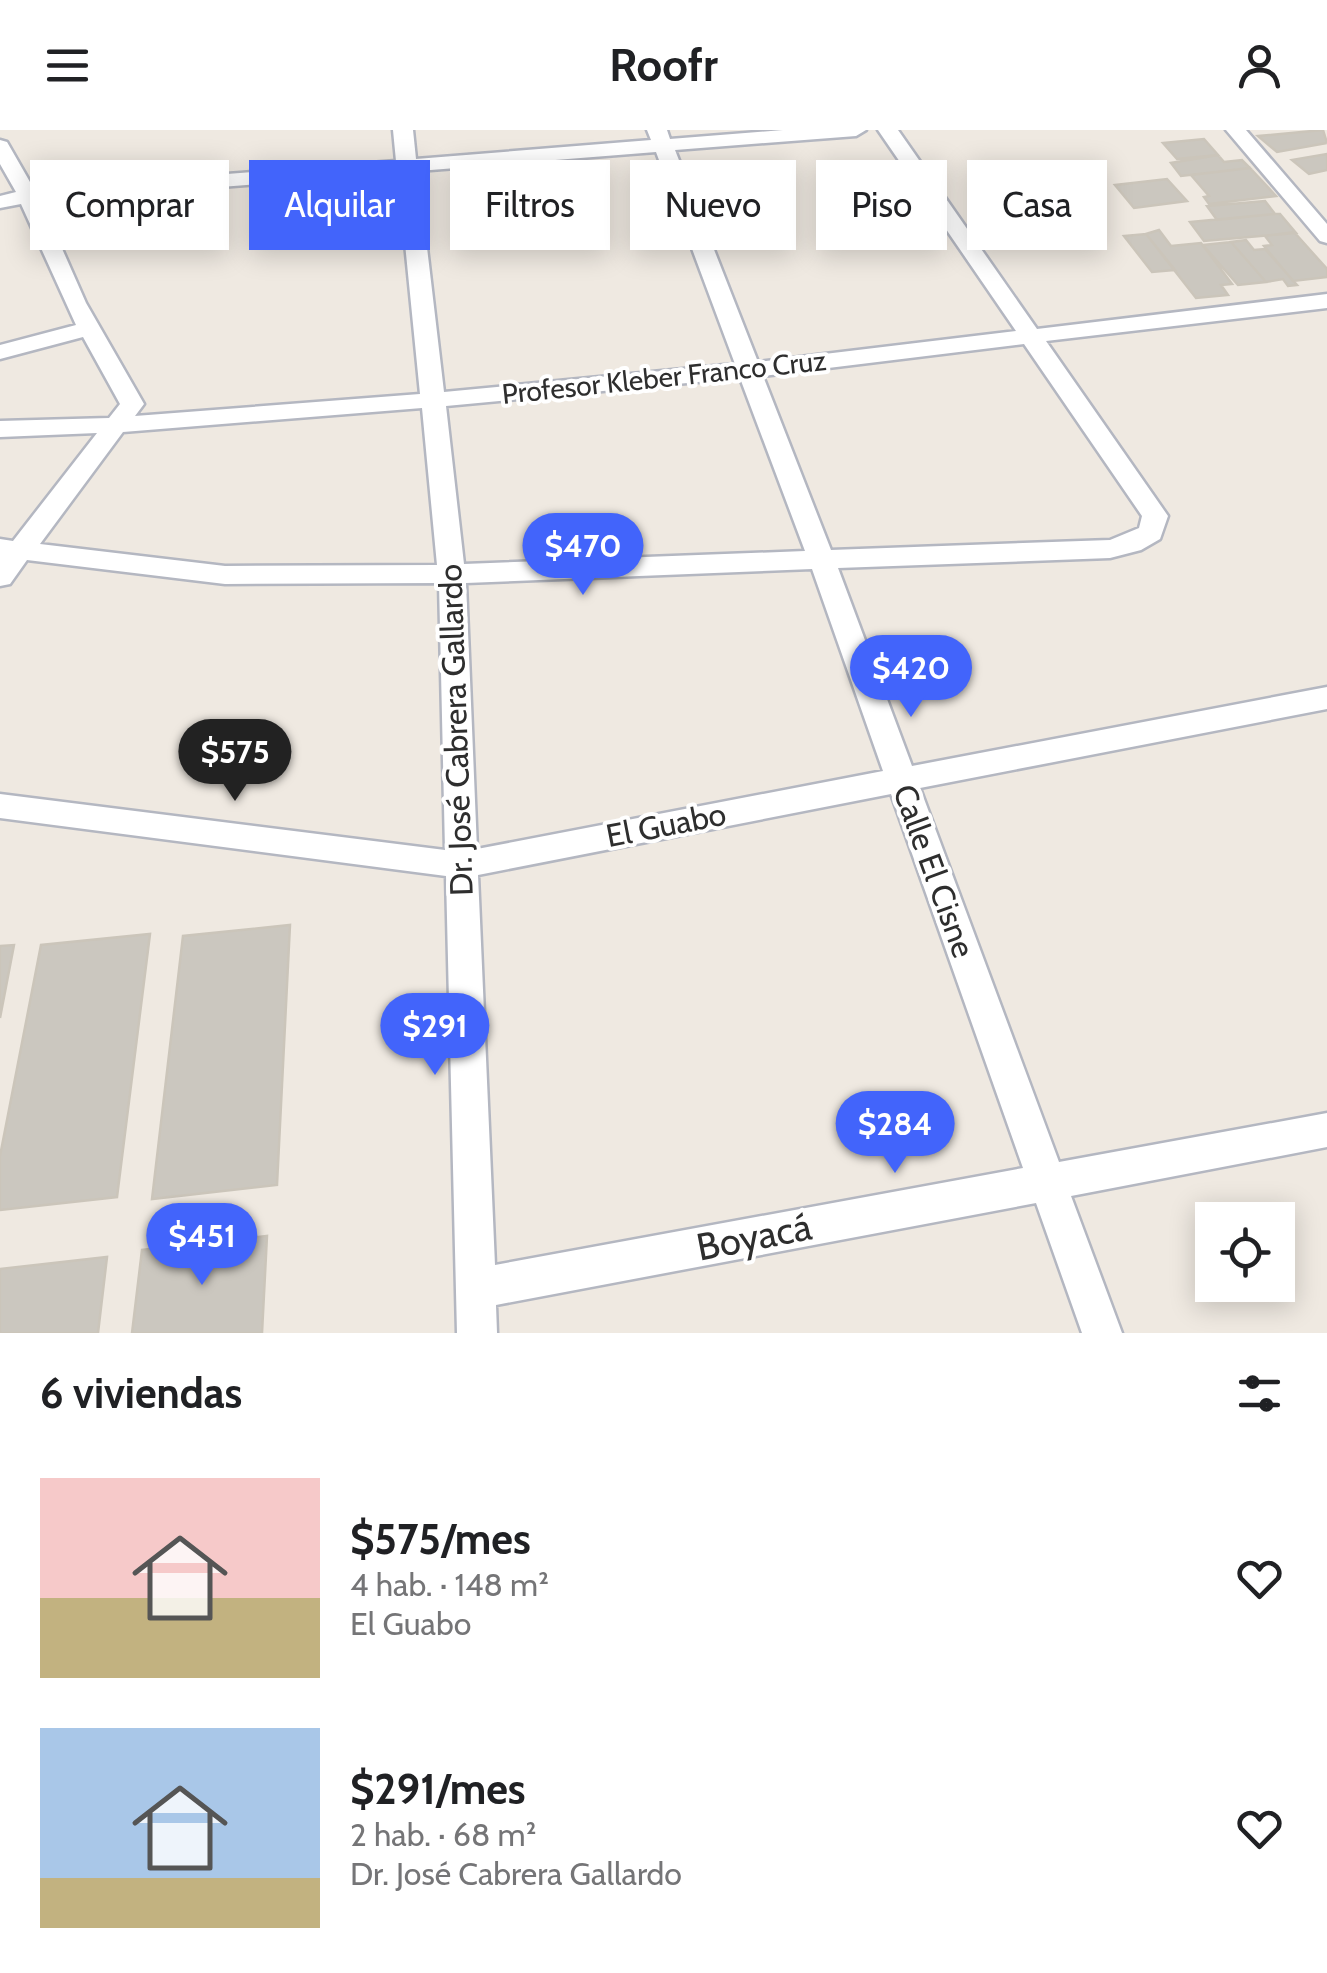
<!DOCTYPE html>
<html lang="es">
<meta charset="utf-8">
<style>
:root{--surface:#fff;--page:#f2f2f2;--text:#202124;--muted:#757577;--accent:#4264fb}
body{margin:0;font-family:Cabin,sans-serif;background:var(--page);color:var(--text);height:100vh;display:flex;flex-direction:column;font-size:38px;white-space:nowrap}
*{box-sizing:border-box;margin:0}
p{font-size:32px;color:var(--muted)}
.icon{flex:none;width:55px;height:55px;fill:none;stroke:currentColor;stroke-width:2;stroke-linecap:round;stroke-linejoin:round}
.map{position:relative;height:1203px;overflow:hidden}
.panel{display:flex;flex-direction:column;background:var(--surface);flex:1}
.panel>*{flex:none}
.top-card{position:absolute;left:30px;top:30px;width:1268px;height:90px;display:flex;gap:20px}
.buttons{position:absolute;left:1195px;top:1072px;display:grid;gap:20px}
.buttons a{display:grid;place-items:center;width:100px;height:100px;border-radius:0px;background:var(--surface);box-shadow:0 5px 25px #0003;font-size:50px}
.price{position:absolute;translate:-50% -85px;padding:0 22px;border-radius:35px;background:var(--accent);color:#fff;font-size:32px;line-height:65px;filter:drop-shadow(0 2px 5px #0008)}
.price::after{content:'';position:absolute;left:50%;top:60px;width:30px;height:22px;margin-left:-15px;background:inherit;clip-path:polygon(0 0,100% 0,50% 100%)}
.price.active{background:#222;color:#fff}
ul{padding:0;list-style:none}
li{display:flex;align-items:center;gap:30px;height:250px;padding:0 40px}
li span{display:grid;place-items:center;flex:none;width:280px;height:200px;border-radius:0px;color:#555}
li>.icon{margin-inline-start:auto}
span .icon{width:120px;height:120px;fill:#fffc;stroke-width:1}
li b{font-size:42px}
h2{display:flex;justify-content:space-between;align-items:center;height:120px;padding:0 40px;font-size:42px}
.pill{padding:0 35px;border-radius:0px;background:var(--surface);box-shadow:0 5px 25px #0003;font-size:35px;line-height:90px}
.pill.active{background:var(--accent);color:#fff}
header{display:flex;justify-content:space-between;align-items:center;height:130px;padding:0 40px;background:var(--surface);font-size:45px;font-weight:700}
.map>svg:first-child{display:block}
.building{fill:#cbc7bf;stroke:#cbc5ba;stroke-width:2.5}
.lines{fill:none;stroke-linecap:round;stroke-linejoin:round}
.minor-casing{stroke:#b4b7c1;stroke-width:5}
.minor{fill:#fff;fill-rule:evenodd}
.labels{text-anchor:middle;stroke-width:8;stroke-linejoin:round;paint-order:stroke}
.far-street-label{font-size:28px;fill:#2e2e2e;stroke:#fff}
.street-label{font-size:32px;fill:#2e2e2e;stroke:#fff}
.near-street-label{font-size:38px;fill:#2e2e2e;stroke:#fff}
</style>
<header><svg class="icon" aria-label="menu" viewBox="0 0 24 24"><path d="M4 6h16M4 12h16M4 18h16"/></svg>Roofr<svg class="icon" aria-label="person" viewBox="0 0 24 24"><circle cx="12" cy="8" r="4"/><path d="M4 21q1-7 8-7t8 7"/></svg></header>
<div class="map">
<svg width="1327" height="1203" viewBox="0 0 1327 1203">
<rect width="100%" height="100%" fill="#efe9e1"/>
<path class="building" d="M1323 0 1327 13 1277 22 1258 6Z
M1204 9 1218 25 1177 29 1163 13Z
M1327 24V40L1309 44 1292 30Z
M1218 25 1224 32 1242 30 1250 38 1181 46 1171 33Z
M1250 38 1276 66 1209 74 1204 67 1209 66 1191 45Z
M1167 49 1187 71 1134 78 1115 55Z
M1265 71 1275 84 1217 90 1207 76Z
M1275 84H1280L1296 103 1204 111 1190 92Z
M1159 100 1171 116 1201 113 1232 154 1221 155 1228 165 1196 168 1146 104Z
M1294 102 1327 139V147L1293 151 1264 116 1272 115 1265 106Z
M1146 104 1175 140 1152 142 1124 106Z
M1246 110 1254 120 1265 119 1297 155 1288 156 1283 149 1266 152 1231 112Z
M1231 112 1266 152 1238 155 1203 115Z
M290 795 277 1055 152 1069 183 806Z
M150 804 117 1067 0 1080V1026L41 815Z
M14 815 0 888V816Z
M267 1106 262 1203H132L142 1120Z
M107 1127 98 1203H0V1139Z"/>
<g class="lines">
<defs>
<path id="minor" d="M393 0H413L416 29 651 10 647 0H667L670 9 783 0H866L856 6 675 20 758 232 1016 201 878 0H898L1037 199 1327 164V178L1046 211 1168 386 1160 409 1141 420 1110 428 838 438 912 636 1327 557V579L920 658 1059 1032 1327 983V1017L1071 1066 1122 1203H1082L1036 1073 496 1175 497 1203H457L446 746 0 688V664L445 720 439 453 225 454 27 430 10 454 0 456V409L13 411 97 303 0 307V291L109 288 120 274 83 207 0 229V215L76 195 21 74 0 78V66L16 62 0 34V10L7 12 34 59 396 31ZM656 22 735 234 444 262 418 41ZM398 43 420 264 135 286 144 274 86 173 41 71ZM1024 214 1142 386 1139 398 1110 410 831 420 763 246ZM740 248 805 421 464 434 446 276ZM422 278 437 435 225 436 40 414 123 302ZM812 439 883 641 477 719 466 453ZM891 664 1023 1038 495 1135 478 745Z
M1226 0H1246L1327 94V113L1320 111Z"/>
</defs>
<use href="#minor" class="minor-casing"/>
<use href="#minor" class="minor"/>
</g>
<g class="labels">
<g class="far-street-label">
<text transform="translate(664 247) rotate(-6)" y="10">Profesor Kleber Franco Cruz</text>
</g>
<g class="street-label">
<text transform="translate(456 600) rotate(-92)" y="11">Dr. José Cabrera Gallardo</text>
<text transform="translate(666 695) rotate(-11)" y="11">El Guabo</text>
<text transform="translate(934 741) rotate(70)" y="11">Calle El Cisne</text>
</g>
<g class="near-street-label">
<text transform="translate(754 1107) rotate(-11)" y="13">Boyacá</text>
</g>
</g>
</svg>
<div class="buttons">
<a><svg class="icon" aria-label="locate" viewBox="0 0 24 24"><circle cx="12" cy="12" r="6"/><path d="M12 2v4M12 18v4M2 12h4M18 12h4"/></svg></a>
</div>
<b class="price" style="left:583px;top:468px">$470</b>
<b class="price" style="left:911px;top:590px">$420</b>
<b class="price active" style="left:235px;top:674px">$575</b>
<b class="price" style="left:435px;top:948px">$291</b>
<b class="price" style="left:895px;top:1046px">$284</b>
<b class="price" style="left:202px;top:1158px">$451</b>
<div class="top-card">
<a class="pill">Comprar</a>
<a class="pill active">Alquilar</a>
<a class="pill">Filtros</a>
<a class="pill">Nuevo</a>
<a class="pill">Piso</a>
<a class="pill">Casa</a>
</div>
</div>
<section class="panel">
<h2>6 viviendas<svg class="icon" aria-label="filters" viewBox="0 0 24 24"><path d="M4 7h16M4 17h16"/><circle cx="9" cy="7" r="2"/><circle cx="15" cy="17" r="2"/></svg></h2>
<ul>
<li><span style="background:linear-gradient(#f6c9c9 60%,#c2b280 0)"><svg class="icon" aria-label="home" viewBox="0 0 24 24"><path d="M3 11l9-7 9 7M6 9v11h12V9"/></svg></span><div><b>$575/mes</b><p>4 hab. · 148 m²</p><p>El Guabo</p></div><svg class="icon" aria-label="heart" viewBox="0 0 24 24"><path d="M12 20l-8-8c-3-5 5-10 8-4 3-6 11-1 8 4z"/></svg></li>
<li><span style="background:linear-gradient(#a9c7e8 75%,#c2b280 0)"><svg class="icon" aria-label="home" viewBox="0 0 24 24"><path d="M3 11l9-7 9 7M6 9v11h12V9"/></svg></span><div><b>$291/mes</b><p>2 hab. · 68 m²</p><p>Dr. José Cabrera Gallardo</p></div><svg class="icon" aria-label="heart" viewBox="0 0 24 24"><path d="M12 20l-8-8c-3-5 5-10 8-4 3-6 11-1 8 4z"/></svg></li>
</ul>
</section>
